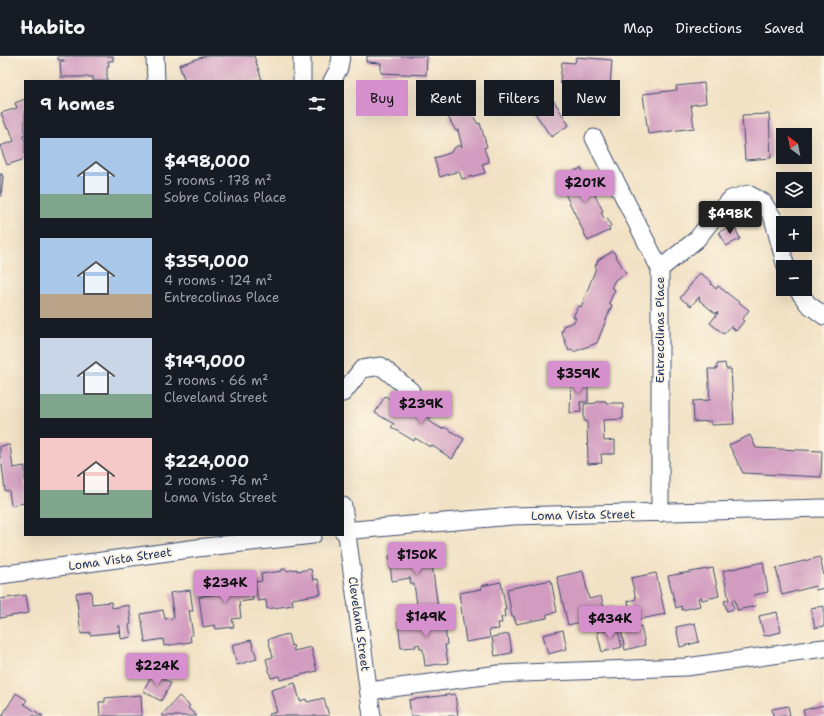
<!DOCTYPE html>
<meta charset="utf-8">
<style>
:root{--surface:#171b24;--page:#20242c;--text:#f1f3f6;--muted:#9ea1a6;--line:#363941;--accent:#d690ce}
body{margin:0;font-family:"Shantell Sans",sans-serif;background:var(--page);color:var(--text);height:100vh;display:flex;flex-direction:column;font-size:15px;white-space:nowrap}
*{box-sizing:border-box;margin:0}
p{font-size:13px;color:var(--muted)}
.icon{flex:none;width:22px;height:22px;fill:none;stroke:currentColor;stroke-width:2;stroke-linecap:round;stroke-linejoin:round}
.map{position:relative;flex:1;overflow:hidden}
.details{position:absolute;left:24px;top:24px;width:320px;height:456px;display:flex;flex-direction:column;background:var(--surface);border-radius:0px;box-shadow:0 4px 16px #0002}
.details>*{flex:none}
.hud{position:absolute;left:356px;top:24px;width:380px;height:36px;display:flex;gap:8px}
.needle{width:26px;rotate:328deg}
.fabs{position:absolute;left:776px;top:72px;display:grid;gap:8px}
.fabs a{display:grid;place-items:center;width:36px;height:36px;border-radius:0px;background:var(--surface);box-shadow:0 4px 16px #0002;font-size:20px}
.price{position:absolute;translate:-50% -34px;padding:0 9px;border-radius:4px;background:var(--accent);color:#111;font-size:13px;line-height:26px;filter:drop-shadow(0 1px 2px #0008)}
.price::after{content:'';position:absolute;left:50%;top:24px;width:12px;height:9px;margin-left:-6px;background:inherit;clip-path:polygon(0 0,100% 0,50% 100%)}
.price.active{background:#222;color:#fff}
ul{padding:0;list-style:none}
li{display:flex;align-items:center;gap:12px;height:100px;padding:0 16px}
li span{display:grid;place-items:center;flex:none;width:112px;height:80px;border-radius:0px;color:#555}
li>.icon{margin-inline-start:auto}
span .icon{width:48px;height:48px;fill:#fffc;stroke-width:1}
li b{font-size:17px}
h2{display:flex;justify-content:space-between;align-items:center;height:48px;padding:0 16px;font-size:17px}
.pill{padding:0 14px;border-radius:0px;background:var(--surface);box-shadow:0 4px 16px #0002;font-size:14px;line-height:36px}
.pill.active{background:var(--accent);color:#111}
header{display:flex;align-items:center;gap:24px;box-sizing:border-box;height:56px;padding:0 20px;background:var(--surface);border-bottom:1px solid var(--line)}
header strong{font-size:19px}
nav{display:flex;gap:22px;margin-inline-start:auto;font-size:14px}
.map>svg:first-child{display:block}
.building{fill:#d29cc0}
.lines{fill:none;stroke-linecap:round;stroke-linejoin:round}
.minor-casing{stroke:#3b4a6d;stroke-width:19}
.minor{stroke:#fff;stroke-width:17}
.labels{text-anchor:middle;stroke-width:4;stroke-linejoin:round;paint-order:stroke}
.street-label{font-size:12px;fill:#1b2f5e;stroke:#fcf5e5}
</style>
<header>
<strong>Habito</strong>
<nav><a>Map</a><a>Directions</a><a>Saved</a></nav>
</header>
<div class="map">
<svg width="824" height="660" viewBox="0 0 824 660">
<rect width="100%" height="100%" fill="#fcf5e5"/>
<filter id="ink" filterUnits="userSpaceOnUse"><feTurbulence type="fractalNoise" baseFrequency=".025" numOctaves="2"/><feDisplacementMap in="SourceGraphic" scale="8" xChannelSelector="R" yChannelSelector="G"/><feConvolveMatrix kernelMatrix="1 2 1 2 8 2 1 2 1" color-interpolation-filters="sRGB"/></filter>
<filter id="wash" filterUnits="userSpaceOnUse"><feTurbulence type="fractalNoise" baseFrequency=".012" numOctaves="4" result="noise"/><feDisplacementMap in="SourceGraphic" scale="16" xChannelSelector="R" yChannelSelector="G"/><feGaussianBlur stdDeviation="0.9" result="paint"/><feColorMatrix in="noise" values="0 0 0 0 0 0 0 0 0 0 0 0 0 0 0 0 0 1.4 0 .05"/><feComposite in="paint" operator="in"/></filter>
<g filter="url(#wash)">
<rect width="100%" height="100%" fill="#f2e2c5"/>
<g id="blocks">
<path class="building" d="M58 0H113V5H108L109 10H107V25H93V21H61L60 6H64V4H58Z
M205 0H254L262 24 185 25 179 9Z
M367 0H427L426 19 381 17V7L366 6Z
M576 1 612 4 610 30 575 26V29L560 27 562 6 575 7Z
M704 27 706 47 691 49 694 72 648 78 643 38 677 34 676 30Z
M25 43V80H23L25 86V103L7 109 0 90 14 85 9 71 7 72 1 57 17 52 15 47Z
M554 45 569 69 551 81 535 57Z
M467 50 478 68 480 67 487 91 484 92 489 106 482 108 485 117 462 123 459 115 440 121 434 102 450 97 454 92 459 89 462 91 458 74 456 75 448 61Z
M769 58 771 102 745 104 742 59Z
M581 112 603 155 601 156 604 163 607 162 611 170 608 171 610 174 588 185 558 123Z
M0 118H2V120H3L1 140H0Z
M734 169 740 183 726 190 719 176Z
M613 195 626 217 615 224 611 232 615 233 609 247 612 249 597 287 573 296 572 293 569 295 561 275 564 274 563 270 574 266 576 262 573 261 578 250 581 251 596 212 595 211 598 204Z
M700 217 712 226 711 228 716 233 718 230 749 254 742 264 744 265 736 275 731 270 724 278 710 267 718 257 717 256 716 258 699 244 700 242 699 241 691 250 680 242Z
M725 307 726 313H731L734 368 711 369V365L694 366 693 345 710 344 708 313H717V308Z
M588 325V346H580L581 356 570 357 571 326Z
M434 339 443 351 428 363 430 364 429 365 442 373 444 371 464 383 452 403 431 389 430 391 415 382 414 385 391 371 394 368 375 357 385 340 406 353 405 355 409 357Z
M597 345H606V347H623V363L603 364 604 385 615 384V398H601L602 407 588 408 587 365H584V348L597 347Z
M750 379 756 392 822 395 821 421 743 417 729 389Z
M10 389 13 412 25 410V447L11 449 9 435H5L2 409H0V390Z
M430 494 438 552 418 555 414 528H411L410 522 392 525 389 500Z
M820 501 824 520V532L816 534 815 530 782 539 776 512Z
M763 506 768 536 754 539 756 550 737 554 735 544H732L734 553 727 555 724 545 729 544 723 515Z
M713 512 719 540 702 544 701 541 698 542 700 550 682 554 681 550 676 552 668 520Z
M282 513H286V515L297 513V515L311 513 313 524 318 523 321 538 292 543 293 549 267 553 266 544 258 545 255 526 262 525 261 518 282 515Z
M583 515 589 543 601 540 604 552 613 550 616 563 591 569 590 564 568 569 557 521Z
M656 517 665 558 632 565 628 545 636 543 631 522Z
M250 523 253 544 239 546 241 562 232 563 234 571 216 573 215 569 203 571 199 541H202V540L221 538 220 527Z
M551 524 557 556 547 558V562L516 568 514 560 512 561 507 533Z
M501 526 506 554H504L505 561H501L502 567H498L499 573 489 574 490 582 466 586 459 537 482 533 481 530Z
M190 534 193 555H189L193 579H190L191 586 164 590 163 583 145 586 141 558 163 554 165 563 174 562 170 537Z
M91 535 92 548 111 546 112 552 129 549 131 568 129 569 131 581 121 583 120 570H118L119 576 90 579V576L81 578 76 537Z
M26 539 29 557 0 562V543Z
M824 550V570L815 572 811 552Z
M777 556 781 576 764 580 759 560Z
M439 560V563L444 562 447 589H445L448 607 425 610 423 593H420L419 588 415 589 416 591 401 592 398 566Z
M695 567 699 586 680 591 676 571Z
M641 570 645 589 625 594 621 574Z
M617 571 622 591 602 596 597 576Z
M563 574 567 593 548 598 543 579Z
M288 578 291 590 293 589 294 595 311 591 317 615 280 624 279 620 271 622 266 603 273 601 268 583Z
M509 578 512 597 495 600 492 581Z
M251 584 257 603 237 609 232 589Z
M153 617 171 627 161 645 143 635Z
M295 627 300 645 306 643 307 646 324 642 329 660H269V658L277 656 271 634Z
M16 637 27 644 24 648 43 660H2Z
M455 638 458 660H411L409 644Z
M141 639 142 660H100L99 646H105V642Z
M179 640 190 650 188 652 197 660H161Z
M824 649V660H805L803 654Z
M788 650 790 660H773L772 653Z"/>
</g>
</g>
<g filter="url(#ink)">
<use href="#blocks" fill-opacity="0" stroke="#3b4a6d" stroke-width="1"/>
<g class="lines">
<defs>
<path id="minor" d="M155 0 156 25
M302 25V0
M332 25 339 12 341 0
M594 82 660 213V457
M660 213 697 183 715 160 731 143 748 138 763 146 773 162 786 211
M797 233 808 248 824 260
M343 337 362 313 381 310 411 335
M343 450 372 660
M343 475 512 460 824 452
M0 519 197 492 313 479
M369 635 499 618 686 611 824 592"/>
</defs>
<use href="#minor" class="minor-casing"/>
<use href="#minor" class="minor"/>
</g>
</g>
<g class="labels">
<g class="street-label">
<text transform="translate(660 274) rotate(-90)" y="4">Entrecolinas Place</text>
<text transform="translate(583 459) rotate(-1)" y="4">Loma Vista Street</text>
<text transform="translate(120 503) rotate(-8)" y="4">Loma Vista Street</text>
<text transform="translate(359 568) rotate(82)" y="4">Cleveland Street</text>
</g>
</g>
</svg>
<div class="fabs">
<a><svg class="needle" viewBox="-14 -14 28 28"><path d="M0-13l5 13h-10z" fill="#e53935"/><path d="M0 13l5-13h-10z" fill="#9ea1a6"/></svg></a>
<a><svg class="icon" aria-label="layers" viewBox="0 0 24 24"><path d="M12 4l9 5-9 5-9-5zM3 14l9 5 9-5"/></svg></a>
<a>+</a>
<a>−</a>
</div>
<b class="price" style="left:585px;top:148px">$201K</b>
<b class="price active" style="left:730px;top:179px">$498K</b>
<b class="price" style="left:578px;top:339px">$359K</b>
<b class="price" style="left:421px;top:369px">$239K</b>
<b class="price" style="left:417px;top:520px">$150K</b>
<b class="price" style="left:225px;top:548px">$234K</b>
<b class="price" style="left:426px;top:582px">$149K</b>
<b class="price" style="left:610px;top:584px">$434K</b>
<b class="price" style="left:157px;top:631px">$224K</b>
<div class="hud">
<a class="pill active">Buy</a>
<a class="pill">Rent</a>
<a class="pill">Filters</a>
<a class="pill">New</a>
</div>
<section class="details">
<h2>9 homes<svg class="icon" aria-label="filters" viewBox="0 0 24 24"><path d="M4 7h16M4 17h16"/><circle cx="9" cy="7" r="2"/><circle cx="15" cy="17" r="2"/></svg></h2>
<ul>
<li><span style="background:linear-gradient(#a9c7e8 70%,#7fa58c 0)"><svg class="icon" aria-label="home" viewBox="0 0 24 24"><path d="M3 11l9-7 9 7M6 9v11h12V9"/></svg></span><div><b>$498,000</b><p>5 rooms · 178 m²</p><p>Sobre Colinas Place</p></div></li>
<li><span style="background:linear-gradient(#a9c7e8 70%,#b9a48a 0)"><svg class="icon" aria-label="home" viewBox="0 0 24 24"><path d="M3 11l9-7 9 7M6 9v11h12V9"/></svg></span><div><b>$359,000</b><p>4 rooms · 124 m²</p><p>Entrecolinas Place</p></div></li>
<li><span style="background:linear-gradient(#c9d6e8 70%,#7fa58c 0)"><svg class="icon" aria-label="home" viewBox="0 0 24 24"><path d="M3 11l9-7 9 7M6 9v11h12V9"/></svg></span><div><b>$149,000</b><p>2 rooms · 66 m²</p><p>Cleveland Street</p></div></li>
<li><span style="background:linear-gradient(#f6c9c9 65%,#7fa58c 0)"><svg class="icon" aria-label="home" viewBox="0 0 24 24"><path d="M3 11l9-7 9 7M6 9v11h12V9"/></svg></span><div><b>$224,000</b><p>2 rooms · 76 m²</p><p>Loma Vista Street</p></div></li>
</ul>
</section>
</div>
